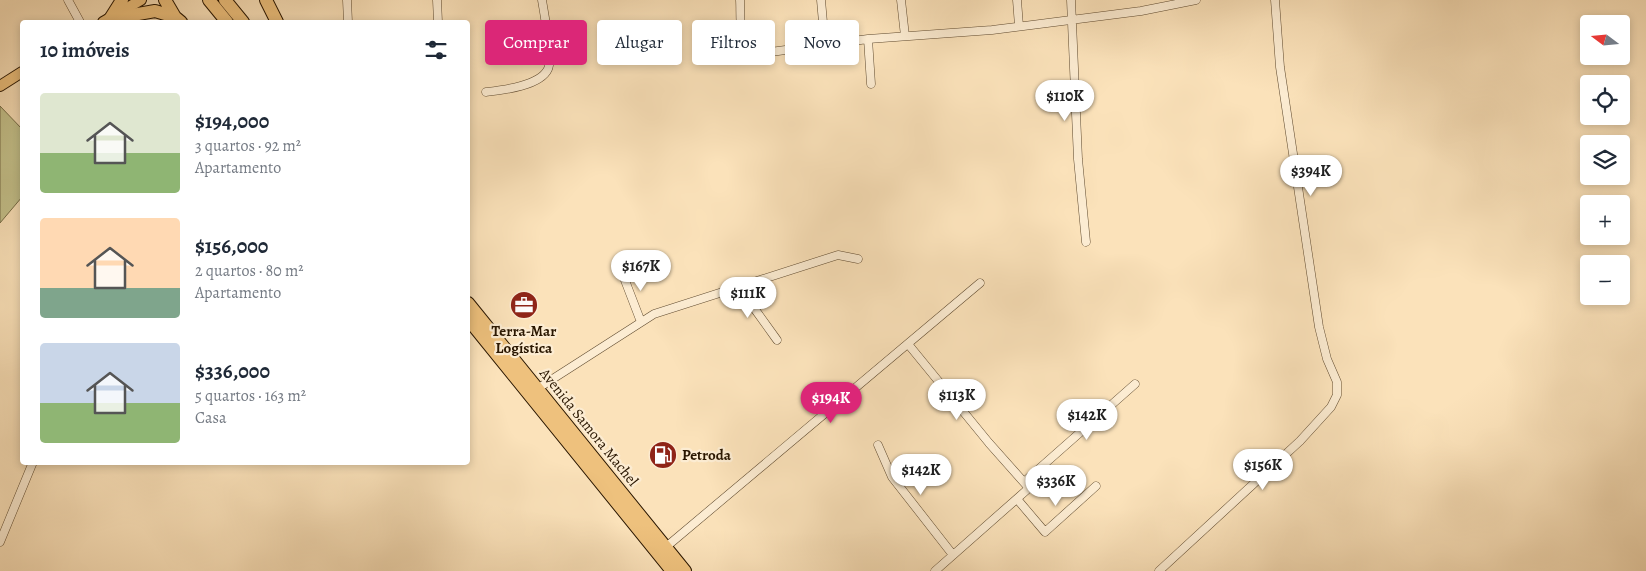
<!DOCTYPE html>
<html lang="pt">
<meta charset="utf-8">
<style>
:root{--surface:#fff;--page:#f2f2f3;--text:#1f2937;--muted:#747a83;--accent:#db2777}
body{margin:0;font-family:Alegreya,serif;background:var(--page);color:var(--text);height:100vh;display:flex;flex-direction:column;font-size:19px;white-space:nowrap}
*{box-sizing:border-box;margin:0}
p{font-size:16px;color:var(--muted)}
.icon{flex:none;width:28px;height:28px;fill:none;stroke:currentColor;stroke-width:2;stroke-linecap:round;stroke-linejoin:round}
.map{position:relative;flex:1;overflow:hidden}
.sheet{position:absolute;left:20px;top:20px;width:450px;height:445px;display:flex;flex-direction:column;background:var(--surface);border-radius:5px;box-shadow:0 2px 8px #0003}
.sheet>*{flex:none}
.top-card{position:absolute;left:485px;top:20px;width:475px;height:45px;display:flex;gap:10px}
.needle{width:32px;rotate:286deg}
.buttons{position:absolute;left:1580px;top:15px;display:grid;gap:10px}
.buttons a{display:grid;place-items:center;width:50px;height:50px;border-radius:5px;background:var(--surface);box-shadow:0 2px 8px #0003;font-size:25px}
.price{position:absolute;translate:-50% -42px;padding:0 11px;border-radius:18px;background:#fff;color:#222;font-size:16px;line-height:32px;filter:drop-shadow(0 1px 2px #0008)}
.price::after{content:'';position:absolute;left:50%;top:30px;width:15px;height:11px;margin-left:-8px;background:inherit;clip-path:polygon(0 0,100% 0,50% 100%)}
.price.on{background:var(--accent);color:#fff}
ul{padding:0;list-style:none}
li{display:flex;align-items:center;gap:15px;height:125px;padding:0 20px}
li span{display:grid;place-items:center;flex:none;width:140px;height:100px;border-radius:5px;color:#555}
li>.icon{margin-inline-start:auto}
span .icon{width:60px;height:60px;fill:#fffc;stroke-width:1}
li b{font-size:21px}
h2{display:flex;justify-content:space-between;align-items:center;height:60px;padding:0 20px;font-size:21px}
.pill{padding:0 18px;border-radius:5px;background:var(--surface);box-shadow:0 2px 8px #0003;font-size:18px;line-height:45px}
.pill.on{background:var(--accent);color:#fff}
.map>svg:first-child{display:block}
.green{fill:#c4c28c;stroke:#766c46}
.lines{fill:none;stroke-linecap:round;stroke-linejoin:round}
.minor-casing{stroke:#5e492e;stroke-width:9}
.major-casing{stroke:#291600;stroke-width:12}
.highway-casing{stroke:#291600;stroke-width:14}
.minor{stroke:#fcecd2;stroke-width:8}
.major{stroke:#eec17d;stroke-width:10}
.highway{stroke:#eec17d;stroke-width:12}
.labels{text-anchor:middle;stroke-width:4.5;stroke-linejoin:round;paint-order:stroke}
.poi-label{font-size:15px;font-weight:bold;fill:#291600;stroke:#fcecd2}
.street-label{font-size:15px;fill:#291600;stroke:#fcecd2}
</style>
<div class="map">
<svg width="1646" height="571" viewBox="0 0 1646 571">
<rect width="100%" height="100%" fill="#fbe2ba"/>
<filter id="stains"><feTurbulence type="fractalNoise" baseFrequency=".004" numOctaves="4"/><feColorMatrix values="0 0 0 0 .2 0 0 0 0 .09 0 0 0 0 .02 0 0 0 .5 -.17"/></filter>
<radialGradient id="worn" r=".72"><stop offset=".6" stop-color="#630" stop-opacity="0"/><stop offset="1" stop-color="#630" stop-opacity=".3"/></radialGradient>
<path class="green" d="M0 106 22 129V197L0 223Z"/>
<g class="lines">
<defs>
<path id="minor" d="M68 0 80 22
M347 0 348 22
M437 0 438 22
M740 0C741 16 738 37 749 50L763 53 868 39 992 30 1141 11 1196 0
M821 0 825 45
M901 0 905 36
M1017 0 1019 26
M1071 0 1078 159 1086 242
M868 39 871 84
M486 92C503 90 540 86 548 69 553 59 544 13 542 0
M621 270 641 322
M747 284 754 308 777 340
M908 344 989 443 1029 488 935 571
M537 389 654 314 838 255 858 259
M878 445 892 477 953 555
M1024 482 1135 384
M1017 499 1045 532 1096 486
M0 542 33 462
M666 547 980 283
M1159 571 1300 441 1331 407 1337 395V382L1327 359 1319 327 1280 67 1275 0"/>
<path id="major" d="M103 22 141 0
M0 86 22 72"/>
<path id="highway" d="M165 0 175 17 181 22
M209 0 227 22
M225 0 243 22
M266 0 277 22
M110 19 155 11 175 17
M110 19 122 0
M468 303 685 571
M468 319 672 571"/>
</defs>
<use href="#minor" class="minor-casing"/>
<use href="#major" class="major-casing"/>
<use href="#highway" class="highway-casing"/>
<use href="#minor" class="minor"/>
<use href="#major" class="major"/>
<use href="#highway" class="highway"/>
</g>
<defs>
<symbol id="office-disc" viewBox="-11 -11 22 22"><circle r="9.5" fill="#8f2418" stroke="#fcecd2"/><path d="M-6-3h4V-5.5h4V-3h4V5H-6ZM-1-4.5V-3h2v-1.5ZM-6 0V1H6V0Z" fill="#fff"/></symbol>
<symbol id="fuel-disc" viewBox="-11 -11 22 22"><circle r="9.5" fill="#8f2418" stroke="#fcecd2"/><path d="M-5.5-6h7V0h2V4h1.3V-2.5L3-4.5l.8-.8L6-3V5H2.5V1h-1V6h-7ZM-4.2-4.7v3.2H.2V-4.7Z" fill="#fff"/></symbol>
</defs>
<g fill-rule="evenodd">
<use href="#office-disc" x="508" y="289" width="32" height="32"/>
<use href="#fuel-disc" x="647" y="439" width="32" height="32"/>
</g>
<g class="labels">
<g class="poi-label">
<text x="524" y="336">Terra-Mar<tspan x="524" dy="17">Logística</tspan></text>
<text x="682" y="460" text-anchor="start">Petroda</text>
</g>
<g class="street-label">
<text transform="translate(589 427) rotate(51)" y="5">Avenida Samora Machel</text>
</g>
</g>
<rect width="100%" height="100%" filter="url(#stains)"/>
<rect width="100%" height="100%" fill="url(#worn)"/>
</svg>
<div class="buttons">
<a><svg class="needle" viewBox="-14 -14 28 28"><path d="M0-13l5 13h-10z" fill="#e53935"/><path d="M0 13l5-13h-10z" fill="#747a83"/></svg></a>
<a><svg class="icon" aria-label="locate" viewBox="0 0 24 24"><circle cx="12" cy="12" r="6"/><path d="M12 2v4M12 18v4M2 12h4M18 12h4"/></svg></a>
<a><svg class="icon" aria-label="layers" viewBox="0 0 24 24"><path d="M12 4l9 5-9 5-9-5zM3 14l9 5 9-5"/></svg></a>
<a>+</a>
<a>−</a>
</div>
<b class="price" style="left:1065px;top:122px">$110K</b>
<b class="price" style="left:1311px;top:197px">$394K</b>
<b class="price" style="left:641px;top:292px">$167K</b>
<b class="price" style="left:748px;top:319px">$111K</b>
<b class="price" style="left:957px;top:421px">$113K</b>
<b class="price on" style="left:831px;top:424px">$194K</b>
<b class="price" style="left:1087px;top:441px">$142K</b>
<b class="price" style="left:1263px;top:491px">$156K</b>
<b class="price" style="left:921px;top:496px">$142K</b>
<b class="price" style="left:1056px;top:507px">$336K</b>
<div class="top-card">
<a class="pill on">Comprar</a>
<a class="pill">Alugar</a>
<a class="pill">Filtros</a>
<a class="pill">Novo</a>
</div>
<section class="sheet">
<h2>10 imóveis<svg class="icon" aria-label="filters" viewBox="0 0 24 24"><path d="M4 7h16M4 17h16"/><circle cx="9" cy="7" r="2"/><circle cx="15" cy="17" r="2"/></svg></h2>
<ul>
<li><span style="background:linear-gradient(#dfe7d0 60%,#8fb573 0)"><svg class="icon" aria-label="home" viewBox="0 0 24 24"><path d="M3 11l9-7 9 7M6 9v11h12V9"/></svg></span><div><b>$194,000</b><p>3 quartos · 92 m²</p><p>Apartamento</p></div></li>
<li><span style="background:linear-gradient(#ffd9b3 70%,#7fa58c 0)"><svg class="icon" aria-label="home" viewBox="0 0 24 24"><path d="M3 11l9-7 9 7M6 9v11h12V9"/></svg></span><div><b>$156,000</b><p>2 quartos · 80 m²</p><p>Apartamento</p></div></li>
<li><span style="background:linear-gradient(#c9d6e8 60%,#8fb573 0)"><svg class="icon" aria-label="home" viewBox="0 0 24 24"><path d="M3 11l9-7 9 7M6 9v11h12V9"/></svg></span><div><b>$336,000</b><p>5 quartos · 163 m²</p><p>Casa</p></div></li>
</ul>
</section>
</div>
